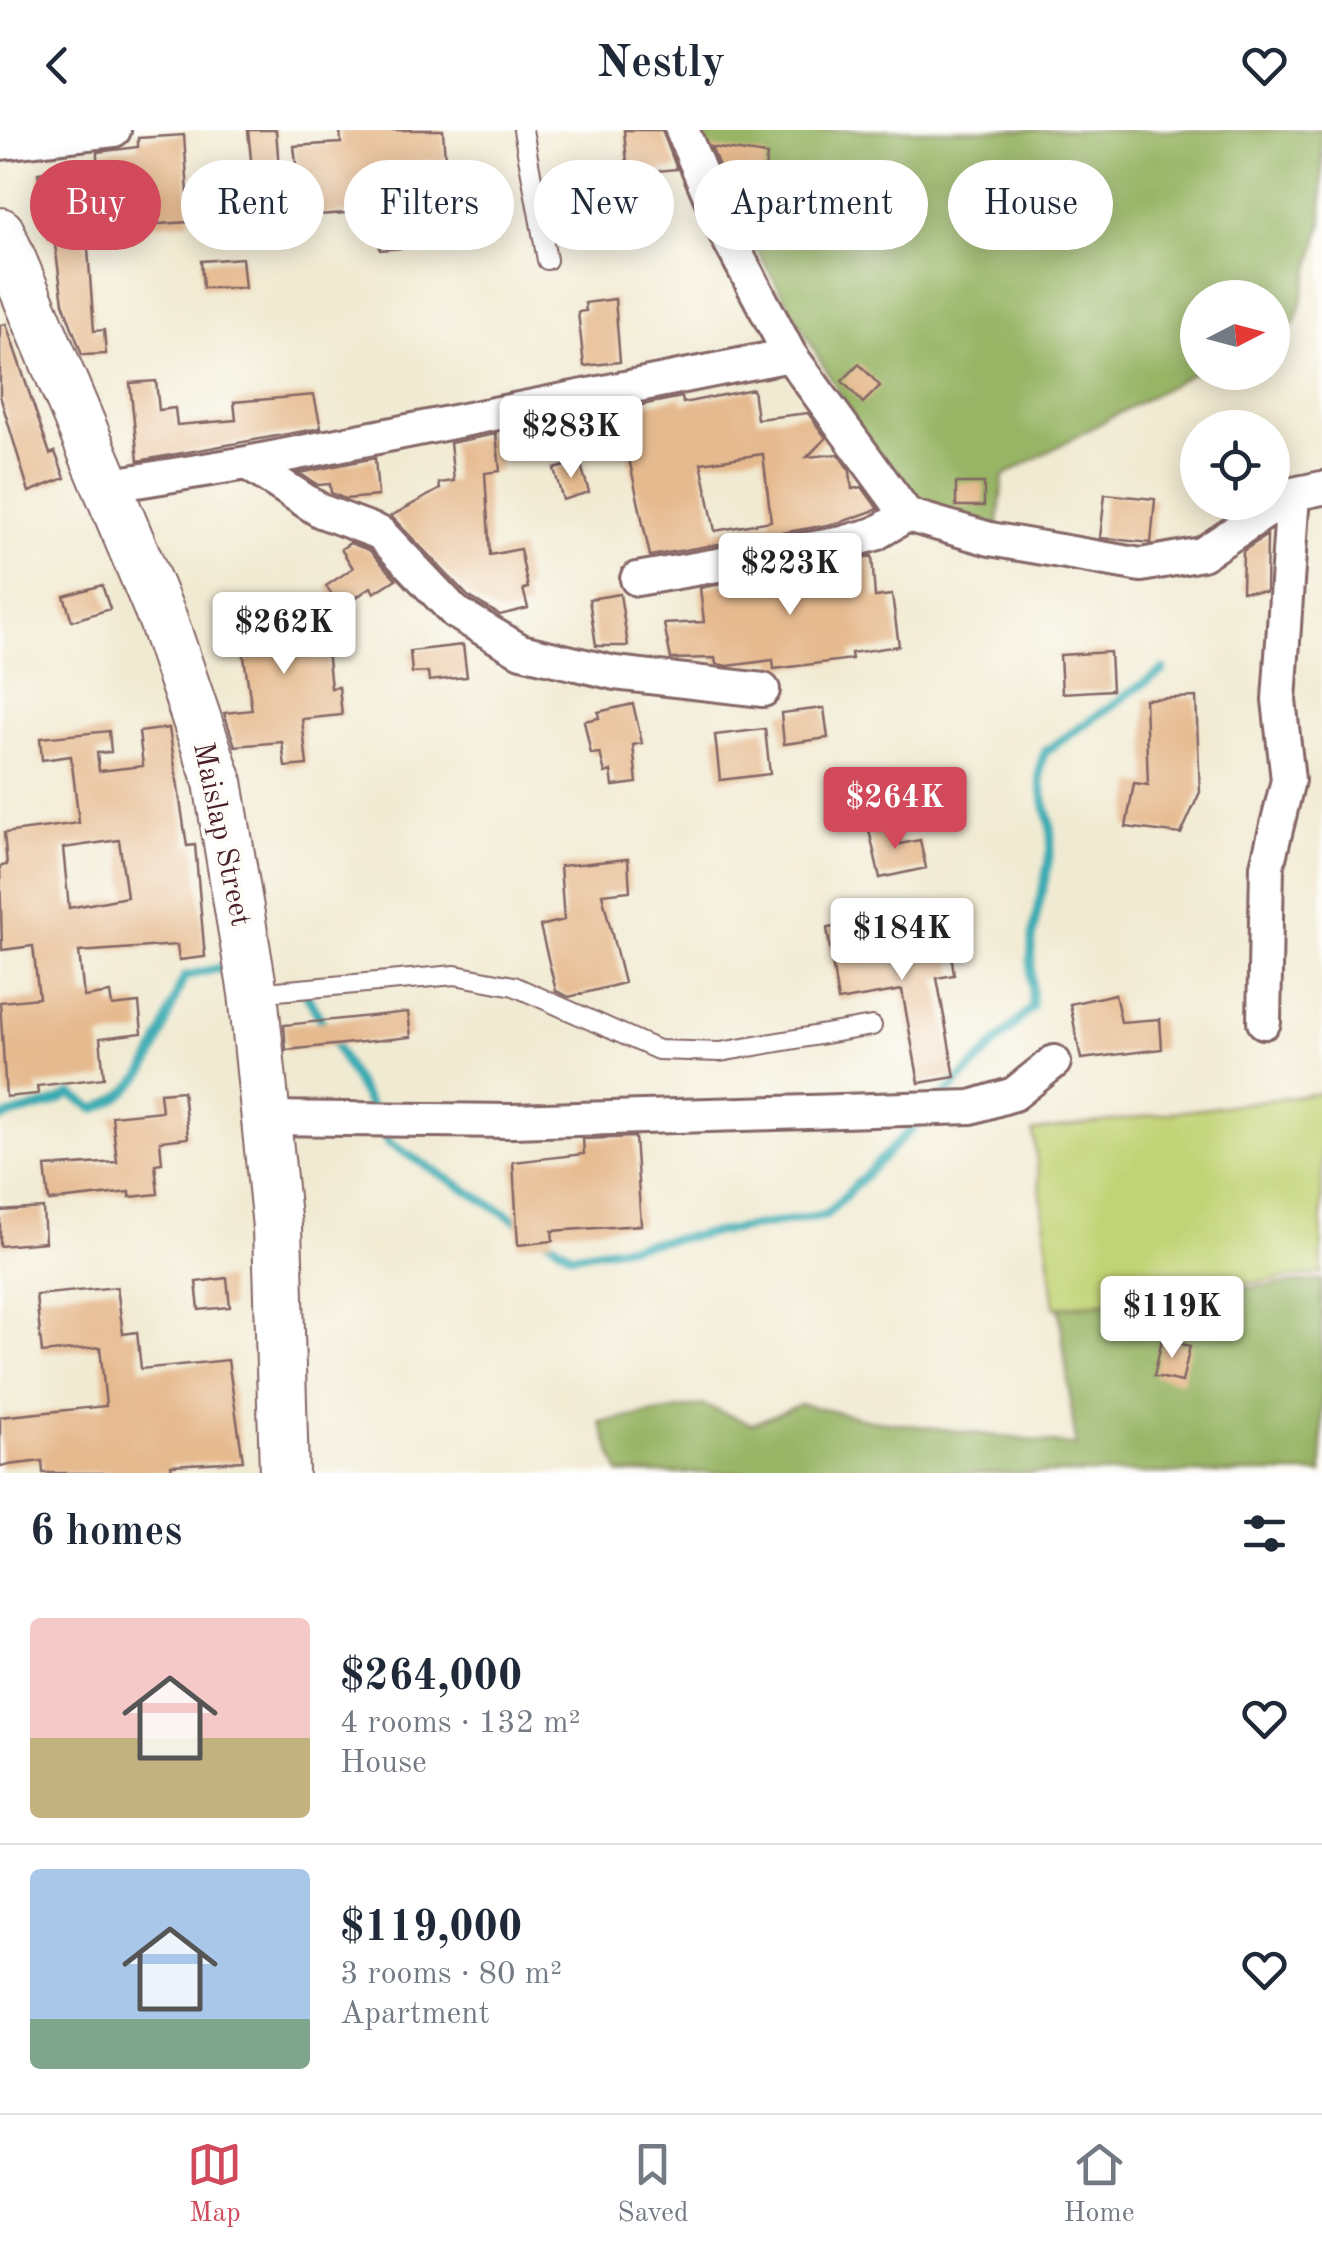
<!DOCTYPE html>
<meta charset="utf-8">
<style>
:root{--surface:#fff;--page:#f6f6f7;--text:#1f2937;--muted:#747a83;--line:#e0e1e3;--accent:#d1495b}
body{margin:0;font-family:"Old Standard TT",serif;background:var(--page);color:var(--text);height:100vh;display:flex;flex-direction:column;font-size:38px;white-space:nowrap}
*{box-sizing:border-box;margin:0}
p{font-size:32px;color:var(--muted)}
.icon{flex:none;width:55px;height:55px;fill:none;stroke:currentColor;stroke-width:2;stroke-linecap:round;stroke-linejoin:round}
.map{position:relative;height:1343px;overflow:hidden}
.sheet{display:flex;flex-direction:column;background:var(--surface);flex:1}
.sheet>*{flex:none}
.top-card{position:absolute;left:30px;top:30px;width:1262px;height:90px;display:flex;gap:20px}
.needle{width:65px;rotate:84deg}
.fabs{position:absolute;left:1180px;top:150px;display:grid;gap:20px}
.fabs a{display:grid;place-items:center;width:110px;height:110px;border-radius:50%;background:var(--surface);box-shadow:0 5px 25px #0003;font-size:50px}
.price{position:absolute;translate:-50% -85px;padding:0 22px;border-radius:10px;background:#fff;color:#222;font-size:32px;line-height:65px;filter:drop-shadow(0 2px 5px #0008)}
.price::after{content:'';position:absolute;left:50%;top:60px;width:30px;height:22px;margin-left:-15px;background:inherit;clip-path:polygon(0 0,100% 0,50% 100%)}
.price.on{background:var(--accent);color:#fff}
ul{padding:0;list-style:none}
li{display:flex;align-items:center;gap:30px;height:250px;padding:0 30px}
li+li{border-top:2px solid var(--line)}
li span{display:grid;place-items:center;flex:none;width:280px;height:200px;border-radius:10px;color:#555}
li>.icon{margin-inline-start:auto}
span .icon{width:120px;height:120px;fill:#fffc;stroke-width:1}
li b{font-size:42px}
h2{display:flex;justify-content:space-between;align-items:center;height:120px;padding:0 30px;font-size:42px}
.pill{padding:0 35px;border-radius:45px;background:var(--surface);box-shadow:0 5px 25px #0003;font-size:35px;line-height:90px}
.pill.on{background:var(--accent);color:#fff}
header{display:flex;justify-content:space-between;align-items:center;height:130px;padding:0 30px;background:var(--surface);font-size:45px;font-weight:800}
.dock{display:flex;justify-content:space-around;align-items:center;height:140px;border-top:2px solid var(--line);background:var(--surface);font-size:28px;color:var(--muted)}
.dock a{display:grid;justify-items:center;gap:5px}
.dock .on{color:var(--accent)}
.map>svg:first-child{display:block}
.green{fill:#c1d375;stroke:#867950;stroke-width:2.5}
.forest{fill:#98b566;stroke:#716a48;stroke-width:2.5}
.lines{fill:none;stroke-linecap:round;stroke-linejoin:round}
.stream{stroke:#39abb2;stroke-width:9}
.building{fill:#e6ba8f;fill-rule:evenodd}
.lane-casing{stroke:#846665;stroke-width:22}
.street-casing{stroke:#846665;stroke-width:38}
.secondary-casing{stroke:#846665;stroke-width:52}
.lane{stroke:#fff;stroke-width:18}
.street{stroke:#fff;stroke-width:32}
.secondary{stroke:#fff;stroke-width:48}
.labels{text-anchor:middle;stroke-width:8;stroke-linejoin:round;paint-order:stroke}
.street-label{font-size:30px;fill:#4a1f2b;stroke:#fdfcf7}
</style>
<header><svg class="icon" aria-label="back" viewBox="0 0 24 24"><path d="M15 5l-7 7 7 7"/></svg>Nestly<svg class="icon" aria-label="heart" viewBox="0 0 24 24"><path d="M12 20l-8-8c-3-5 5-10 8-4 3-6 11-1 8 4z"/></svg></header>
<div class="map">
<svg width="1322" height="1343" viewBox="0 0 1322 1343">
<rect width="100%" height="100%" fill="#fdfcf7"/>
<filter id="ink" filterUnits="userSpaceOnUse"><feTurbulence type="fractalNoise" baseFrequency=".01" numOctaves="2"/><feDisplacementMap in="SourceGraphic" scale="20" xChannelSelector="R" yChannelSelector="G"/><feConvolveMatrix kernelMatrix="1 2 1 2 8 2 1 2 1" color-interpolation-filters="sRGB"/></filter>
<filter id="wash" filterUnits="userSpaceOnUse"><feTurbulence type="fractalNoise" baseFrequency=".0048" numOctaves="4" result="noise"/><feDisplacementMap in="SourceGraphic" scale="40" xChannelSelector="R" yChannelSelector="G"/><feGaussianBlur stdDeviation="2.25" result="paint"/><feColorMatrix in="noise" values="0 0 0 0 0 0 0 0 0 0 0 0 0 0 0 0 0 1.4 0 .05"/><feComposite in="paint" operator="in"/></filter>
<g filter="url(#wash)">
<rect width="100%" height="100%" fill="#f1ead2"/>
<path class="green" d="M1322 963V1144L1055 1178 1033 1001Z"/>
<path class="forest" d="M720 0H1322V94L1296 192 1273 203 1272 168H1198L1197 241 1003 346 998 395 906 379 694 11Z
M1322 1150V1343H619L600 1292 703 1275 752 1294 801 1274 871 1290 1076 1316 1059 1178Z"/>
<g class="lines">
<path class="stream" d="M304 860 372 980
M940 970 1032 877C1032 853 1029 828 1033 805 1037 774 1049 743 1051 712 1053 679 1029 650 1046 621L1163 540
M0 989C25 979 48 979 71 964L95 979C159 956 158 899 185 846L220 838 236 842
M382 998 389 1013 524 1095
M542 1106 572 1125 826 1085 922 988"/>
</g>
<g id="blocks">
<path class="building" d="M248 0H276L279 37 252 39Z
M340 0H443L445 30 417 32 425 116 380 120 377 81 302 86 294 16 341 13Z
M624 0H662L677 39 628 44Z
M184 5 190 92 143 95 142 75 85 78 94 201 104 200 106 224 82 225 63 173 54 108 48 109 38 43 97 34V22L138 17V8Z
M711 17 767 25 764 47 721 41Z
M242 128 245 158H203L201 131Z
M615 169 620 232 584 236 578 182 586 181 585 173Z
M6 194 50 324 55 322 65 348 29 362 0 266V195Z
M859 234 880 256 863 273 842 251Z
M156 251 159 280 175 278 177 295 236 290 234 272 314 265 321 298 138 331 130 253Z
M753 259 757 289 808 283 826 308 807 327 838 324 850 341 852 359 862 357 878 379 839 393 650 426 628 324 633 323 626 278 682 267 683 273ZM763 324 771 391 715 401 701 333Z
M496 304 500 341 485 343 490 425 520 419 528 458 523 459 528 478 500 485 468 466 391 386 440 359 439 353 454 351 450 313Z
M375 328 378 366 345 369 331 363 330 354 318 355 299 343Z
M580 332 589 362 563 370 554 339Z
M956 353H984V376H956Z
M1105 364 1155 369 1151 413 1100 408Z
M1267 405 1266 462 1242 461 1243 421Z
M350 413 369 420 396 449 374 463 371 457 341 478 326 456 353 438 341 419Z
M872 426 875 467 892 465 899 516 851 523 852 529 774 539 773 530 728 536 716 534 715 528 671 529 664 494 704 492 700 458Z
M102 455 110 479 72 491 64 466Z
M620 464 628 516H596L589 469Z
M269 471 270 478 322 472 331 558 339 557 342 585 302 589 307 635 285 637 282 612 235 616 224 583 252 580 236 474Z
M463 515 467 547 429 551 428 542 412 543 410 521Z
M1110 522 1112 560 1062 563 1060 525Z
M1196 567 1200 662 1181 704 1126 697 1134 653 1148 655 1145 569Z
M633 574 642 613 633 615 637 653 613 656 611 641 605 643 600 623 591 624 584 591 599 588 598 582Z
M824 578 828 608 784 614 781 583Z
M169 598 187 716 195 715 205 827 179 830 177 815 79 822 84 867 110 863 112 876 139 873 142 903 100 908 104 948 37 956 38 964 6 967 0 872 39 868 33 816 2 820 0 736 7 735 4 703 79 693 71 626 42 630 40 608 109 601 111 622 97 623 99 641 143 636 139 602ZM119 710 127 767 69 778 63 718Z
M765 599 770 644 720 650 715 605Z
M895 693 900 714 920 710 926 738 880 748 869 700Z
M628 729 630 761 602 764 624 853 569 867 556 861 540 796 564 790 560 736Z
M945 777 954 845 937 848 955 947 919 953 902 860 838 871 827 798 877 791 881 819 926 811 923 780Z
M1115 864 1121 892 1160 889 1162 919 1081 929 1070 874Z
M408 882 411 907 286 920 284 895Z
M183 961 188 1008 160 1011 162 1033 155 1034 158 1064 130 1067V1062L49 1071 45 1037 117 1032 112 986 162 981 160 963Z
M635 1007 641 1095 552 1101 553 1111 518 1115 513 1032 584 1024 583 1009Z
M43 1078 45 1112 0 1116V1081Z
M227 1148 230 1177 199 1180 196 1152Z
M117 1157 123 1204 137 1202 141 1239 228 1230 243 1331 171 1335 172 1343H43L42 1331 0 1336V1287L106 1276 100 1217 42 1223 36 1165Z
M1162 1209 1190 1216 1182 1252 1154 1246Z"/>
</g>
</g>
<g filter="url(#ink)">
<use href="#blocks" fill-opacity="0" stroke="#846665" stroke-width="2.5"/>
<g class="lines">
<defs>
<path id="lane" d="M523 0 547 130
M255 863 455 845 514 856 658 920 720 922 872 896"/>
<path id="street" d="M682 0 726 104 790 225 907 385 990 409 1141 435 1202 424 1293 364 1322 358
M0 13 114 0
M247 333 790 225
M106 356 247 333 321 381 380 403 455 482 521 521 615 543 763 560
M637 449 843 413 875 404 907 385
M1264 892 1267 736 1288 650 1279 570 1293 364
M265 988 512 991 971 977 1014 964 1054 932"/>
<path id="secondary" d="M0 102 163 490 218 652 253 863 277 1097 284 1343"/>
</defs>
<use href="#lane" class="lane-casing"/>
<use href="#street" class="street-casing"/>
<use href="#secondary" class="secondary-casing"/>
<use href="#lane" class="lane"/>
<use href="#street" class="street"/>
<use href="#secondary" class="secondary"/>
</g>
</g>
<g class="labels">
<g class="street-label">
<text transform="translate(223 704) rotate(78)" y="10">Maislap Street</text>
</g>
</g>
</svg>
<div class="fabs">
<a><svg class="needle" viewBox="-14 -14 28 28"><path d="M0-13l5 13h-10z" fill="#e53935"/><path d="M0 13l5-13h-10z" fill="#747a83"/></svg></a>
<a><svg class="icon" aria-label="locate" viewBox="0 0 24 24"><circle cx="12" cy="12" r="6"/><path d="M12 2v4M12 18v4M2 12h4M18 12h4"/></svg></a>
</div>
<b class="price" style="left:571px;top:351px">$283K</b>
<b class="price" style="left:790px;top:488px">$223K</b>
<b class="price" style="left:284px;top:547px">$262K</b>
<b class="price on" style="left:895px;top:722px">$264K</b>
<b class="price" style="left:902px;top:853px">$184K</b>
<b class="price" style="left:1172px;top:1231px">$119K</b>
<div class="top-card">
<a class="pill on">Buy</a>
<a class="pill">Rent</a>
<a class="pill">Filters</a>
<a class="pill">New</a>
<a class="pill">Apartment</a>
<a class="pill">House</a>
</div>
</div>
<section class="sheet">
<h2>6 homes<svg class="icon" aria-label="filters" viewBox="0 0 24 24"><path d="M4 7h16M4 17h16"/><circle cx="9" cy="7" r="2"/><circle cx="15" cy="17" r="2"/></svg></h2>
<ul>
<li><span style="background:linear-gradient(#f6c9c9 60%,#c2b280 0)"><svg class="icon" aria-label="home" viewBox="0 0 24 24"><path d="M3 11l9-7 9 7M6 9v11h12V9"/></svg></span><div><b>$264,000</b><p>4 rooms · 132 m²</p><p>House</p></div><svg class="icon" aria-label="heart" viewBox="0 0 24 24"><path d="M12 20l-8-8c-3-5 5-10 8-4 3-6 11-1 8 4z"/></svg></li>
<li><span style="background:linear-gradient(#a9c7e8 75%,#7fa58c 0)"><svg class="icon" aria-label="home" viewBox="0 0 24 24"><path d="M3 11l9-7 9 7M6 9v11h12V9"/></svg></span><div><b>$119,000</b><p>3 rooms · 80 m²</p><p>Apartment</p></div><svg class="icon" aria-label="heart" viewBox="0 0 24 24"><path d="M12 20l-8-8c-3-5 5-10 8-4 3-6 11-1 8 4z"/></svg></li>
</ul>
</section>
<nav class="dock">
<a class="on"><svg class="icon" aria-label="map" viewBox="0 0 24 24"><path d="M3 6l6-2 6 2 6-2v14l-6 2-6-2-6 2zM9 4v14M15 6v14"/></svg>Map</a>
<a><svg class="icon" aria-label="saved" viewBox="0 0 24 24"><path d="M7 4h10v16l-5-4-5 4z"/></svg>Saved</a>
<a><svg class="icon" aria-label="home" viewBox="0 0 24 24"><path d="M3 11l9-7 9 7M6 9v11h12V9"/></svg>Home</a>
</nav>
